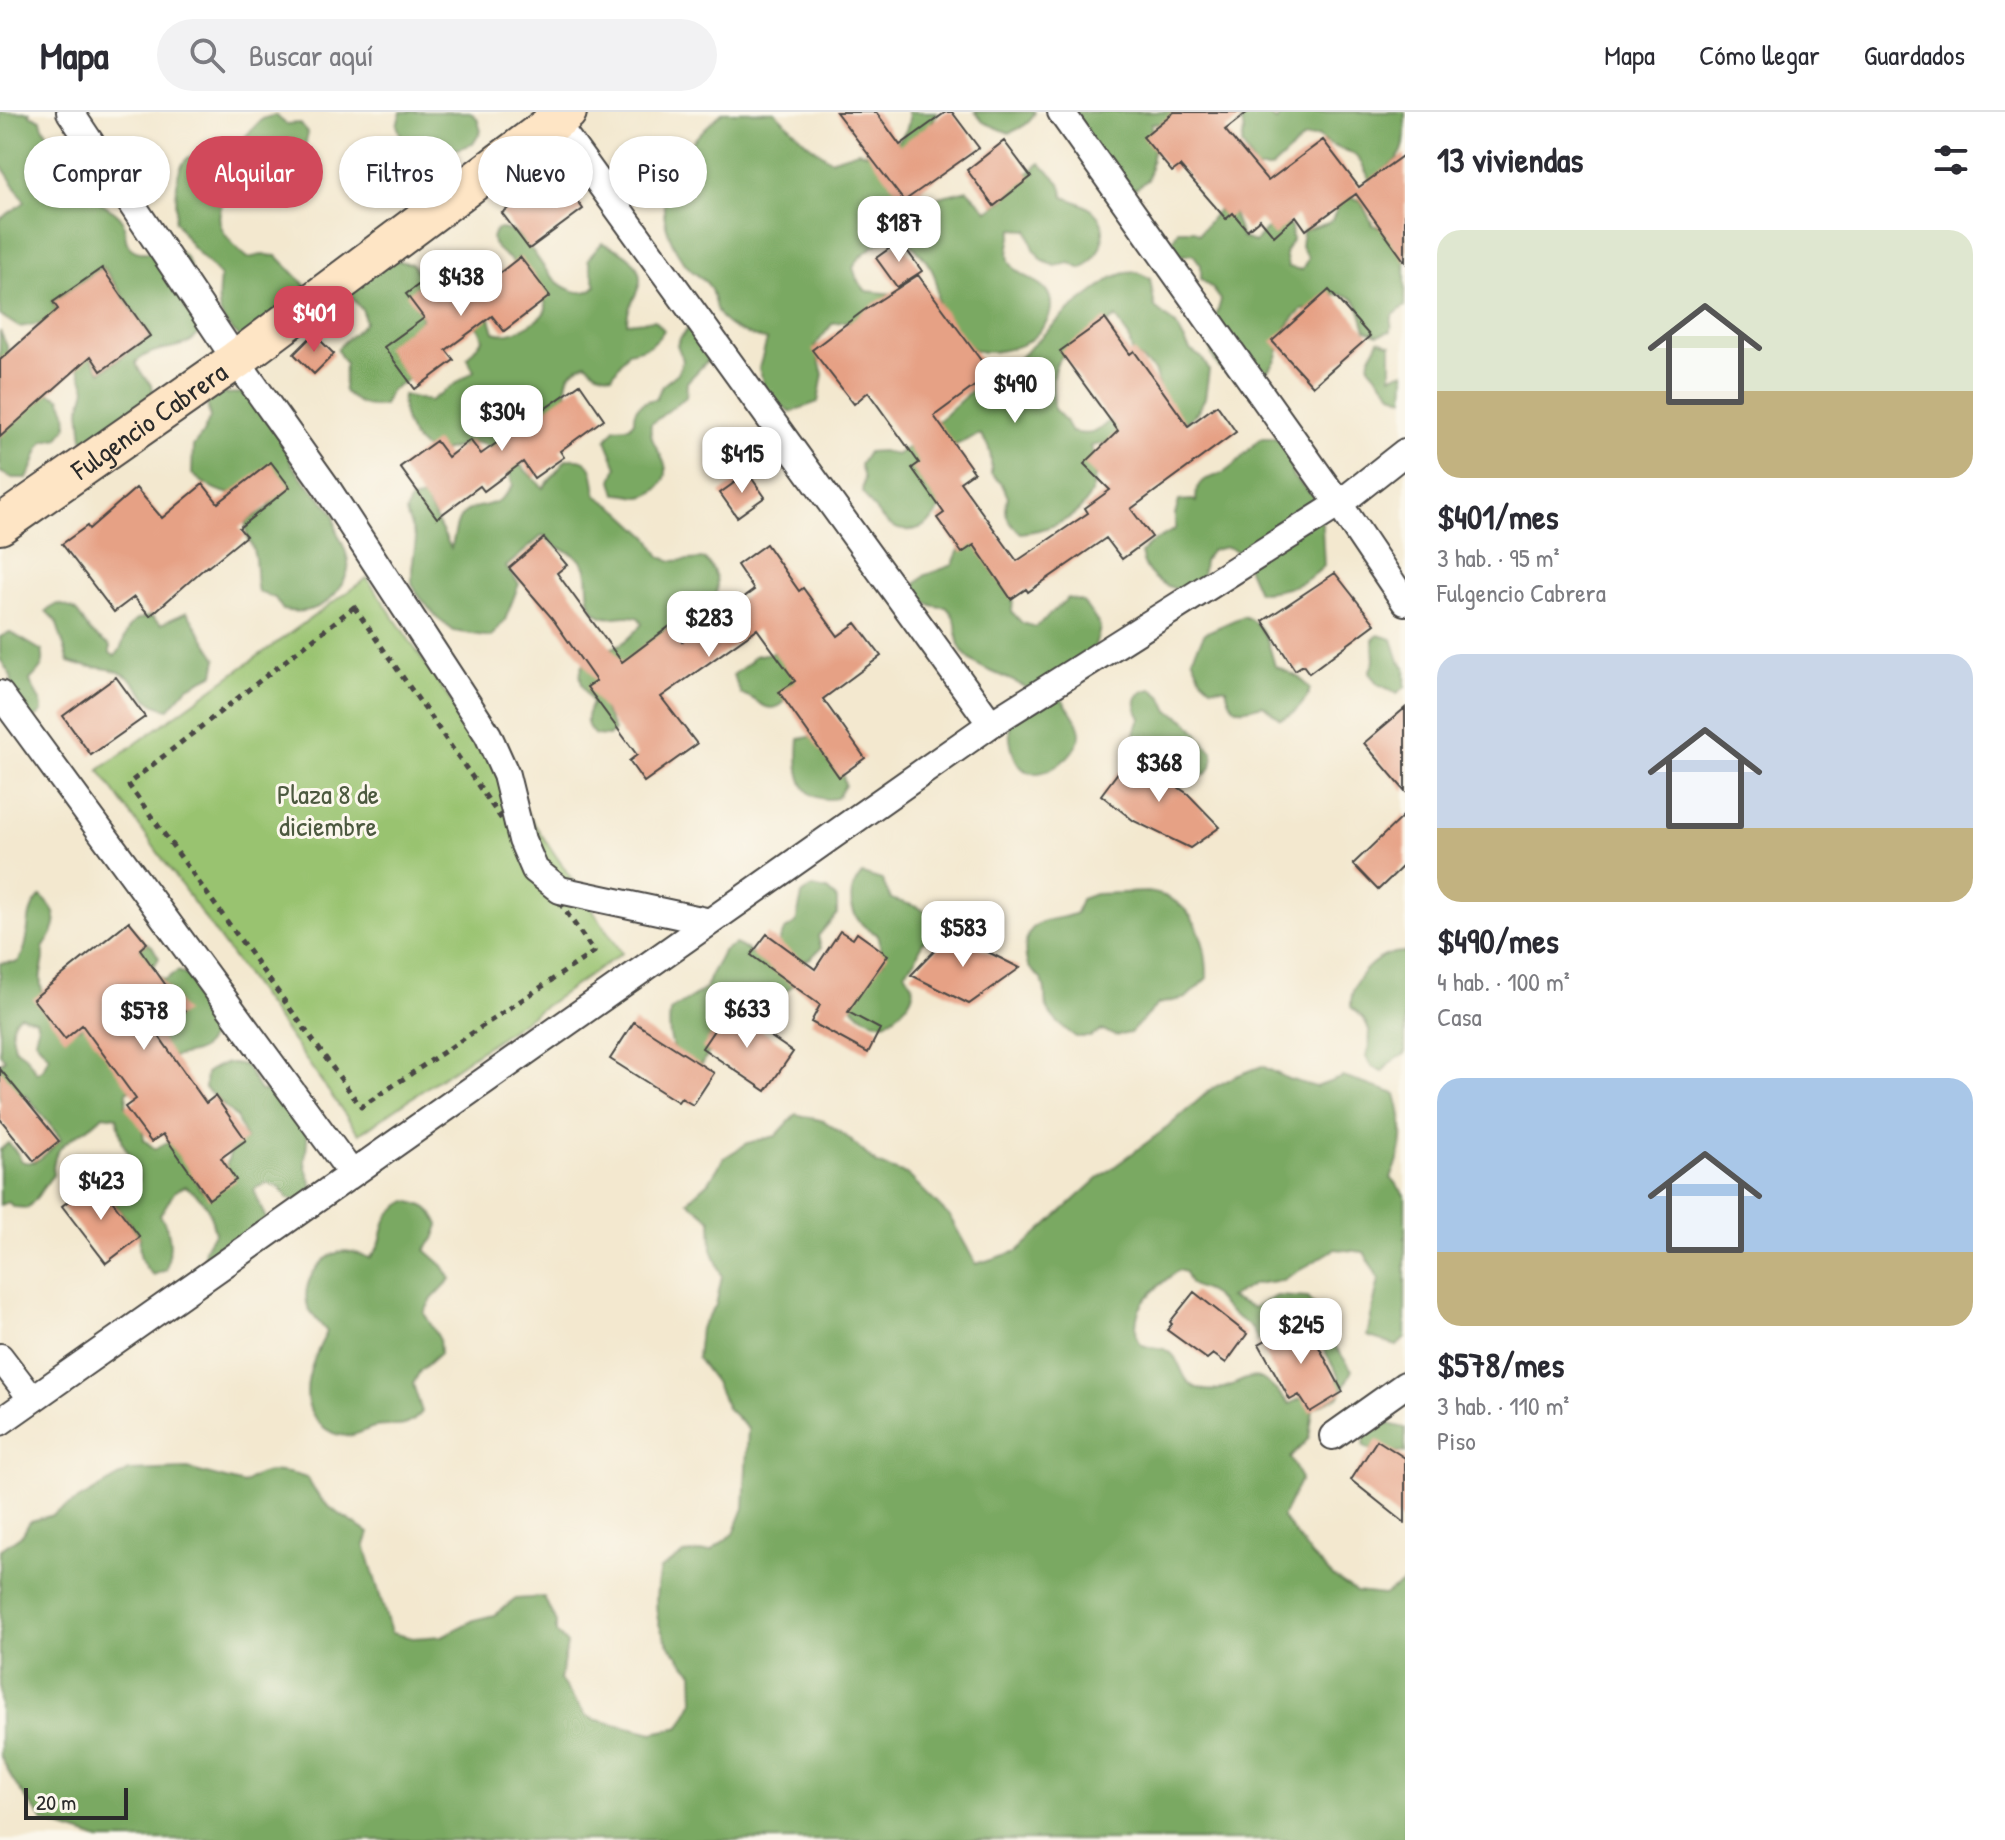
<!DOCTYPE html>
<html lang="es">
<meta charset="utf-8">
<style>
:root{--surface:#fff;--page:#f2f2f3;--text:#2b2b33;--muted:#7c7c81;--line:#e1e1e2;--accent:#d1495b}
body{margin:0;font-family:"Patrick Hand",sans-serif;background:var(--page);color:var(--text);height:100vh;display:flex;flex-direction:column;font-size:30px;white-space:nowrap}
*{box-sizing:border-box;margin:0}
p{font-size:26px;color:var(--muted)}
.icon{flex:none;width:44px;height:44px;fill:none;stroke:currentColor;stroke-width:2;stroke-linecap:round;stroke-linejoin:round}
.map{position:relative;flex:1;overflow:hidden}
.details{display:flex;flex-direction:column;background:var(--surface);width:600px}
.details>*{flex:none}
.top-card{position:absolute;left:24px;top:24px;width:760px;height:72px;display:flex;gap:16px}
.scale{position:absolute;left:24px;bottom:20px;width:104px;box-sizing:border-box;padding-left:8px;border:4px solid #2b2b2b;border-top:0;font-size:22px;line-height:28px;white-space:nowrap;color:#2b2b2b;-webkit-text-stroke:6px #fbf7ec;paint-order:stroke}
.price{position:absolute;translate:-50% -68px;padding:0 18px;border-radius:16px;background:#fff;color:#222;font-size:26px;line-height:52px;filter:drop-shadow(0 2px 4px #0008)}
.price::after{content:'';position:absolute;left:50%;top:48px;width:24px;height:18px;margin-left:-12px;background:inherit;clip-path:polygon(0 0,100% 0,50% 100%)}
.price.current{background:var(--accent);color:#fff}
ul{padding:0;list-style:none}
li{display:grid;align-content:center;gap:16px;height:424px;padding:0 32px}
li span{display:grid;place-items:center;height:248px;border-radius:24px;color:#555}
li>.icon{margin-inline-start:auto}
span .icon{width:144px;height:144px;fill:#fffc;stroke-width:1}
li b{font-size:34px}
h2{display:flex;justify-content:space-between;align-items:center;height:96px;padding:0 32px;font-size:34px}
.pill{padding:0 28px;border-radius:36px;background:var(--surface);box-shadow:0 2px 6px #0004;font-size:28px;line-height:72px}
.pill.current{background:var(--accent);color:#fff}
header{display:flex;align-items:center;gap:48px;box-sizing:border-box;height:112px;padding:0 40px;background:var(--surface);border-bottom:2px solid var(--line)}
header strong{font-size:38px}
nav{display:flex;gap:44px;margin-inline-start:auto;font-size:28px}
.search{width:560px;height:72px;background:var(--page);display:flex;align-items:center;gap:20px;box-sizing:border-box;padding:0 28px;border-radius:44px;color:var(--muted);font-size:30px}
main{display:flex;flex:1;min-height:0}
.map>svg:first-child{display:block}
.green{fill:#99c36f;stroke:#62774d;stroke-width:2}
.forest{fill:#7aa962;stroke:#526a46;stroke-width:2;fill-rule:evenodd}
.building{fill:#e6a185}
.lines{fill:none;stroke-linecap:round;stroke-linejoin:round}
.street-casing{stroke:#494744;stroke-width:30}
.secondary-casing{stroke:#494744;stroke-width:42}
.path{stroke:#494744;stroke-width:5;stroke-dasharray:6 6;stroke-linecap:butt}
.street{stroke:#fff;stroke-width:26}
.secondary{stroke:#fee5c5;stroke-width:38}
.labels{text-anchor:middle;stroke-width:6;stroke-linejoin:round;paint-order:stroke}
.street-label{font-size:28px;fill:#2b2b2b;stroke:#fbf7ec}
.park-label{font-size:28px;fill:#4c593f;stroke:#fbf7ec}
</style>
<header>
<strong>Mapa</strong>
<div class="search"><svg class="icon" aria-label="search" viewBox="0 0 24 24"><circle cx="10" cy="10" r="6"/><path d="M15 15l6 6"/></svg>Buscar aquí</div>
<nav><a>Mapa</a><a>Cómo llegar</a><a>Guardados</a></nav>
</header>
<main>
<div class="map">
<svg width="1405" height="1728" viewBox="0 0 1405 1728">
<rect width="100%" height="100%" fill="#fbf7ec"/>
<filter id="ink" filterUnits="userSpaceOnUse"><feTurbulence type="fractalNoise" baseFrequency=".0125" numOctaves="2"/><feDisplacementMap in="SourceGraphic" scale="16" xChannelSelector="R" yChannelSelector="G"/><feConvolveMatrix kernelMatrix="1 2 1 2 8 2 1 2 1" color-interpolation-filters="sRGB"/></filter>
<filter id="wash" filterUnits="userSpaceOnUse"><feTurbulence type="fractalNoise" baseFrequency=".006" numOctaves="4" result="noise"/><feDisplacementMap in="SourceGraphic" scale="32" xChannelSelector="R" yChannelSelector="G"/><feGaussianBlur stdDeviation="1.8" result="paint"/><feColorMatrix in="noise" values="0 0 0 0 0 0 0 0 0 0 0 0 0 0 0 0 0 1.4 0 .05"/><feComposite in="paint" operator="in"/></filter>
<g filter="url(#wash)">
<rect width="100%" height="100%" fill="#f3e8cf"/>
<path class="green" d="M367 466 622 841 359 1022 99 658Z"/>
<path class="forest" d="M0 0H30V3L41 8C45 31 72 33 84 49 91 60 89 73 95 84 101 96 115 96 122 108 127 116 123 130 131 136 143 146 160 135 173 138 199 143 191 179 184 196L195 203 203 213C191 245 160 228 136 250 138 265 156 269 154 286L93 336 83 327 80 298 86 277 79 257 39 212 19 215 0 203V107L25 90 0 51ZM103 155 151 224 101 260 52 190Z
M401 0H470L477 6 481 19 473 32 453 38 446 51 449 65 415 97 409 94 404 83 407 60 400 41 402 27 397 13Z
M723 0H775L807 31 830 48 858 39 878 44C894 36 913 19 908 0H937L902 78 903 93 914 100 939 85 967 78 988 99C1009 87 1020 65 1040 51L1060 71 1064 85C1072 88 1082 91 1089 96 1113 112 1103 143 1082 157L1070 151 1055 154 1043 149 1034 137 1028 118 1013 117C1011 126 1006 140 1009 148 1017 170 1053 166 1051 196 1050 209 1038 223 1027 230 1015 237 986 244 973 237 967 233 942 201 939 193 936 187 937 176 936 169 933 153 912 130 898 123 879 130 864 137 853 155L857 168 866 179 895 182 862 213 849 209 833 211 815 234 823 262 818 290 791 300 767 285 759 256 767 228C749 223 723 217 716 197 714 190 713 180 709 174 705 167 696 163 690 157 684 151 677 140 673 132 646 77 683 34 723 0Z
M975 0H1035C1031 12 1020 16 1009 21L983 10Z
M1058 0H1202L1164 12 1151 11 1153 39 1148 68 1136 76 1123 79Z
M1239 0H1264L1276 9 1283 0H1405C1405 48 1405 41 1370 69 1353 25 1343 47 1318 24L1304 26 1271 57H1256L1242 32 1244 19Z
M275 3 286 12 300 11 308 22 304 37C280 39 269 45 261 68L248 75 233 76C206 105 223 125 248 146L262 143 277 144 306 174 242 227C216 206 217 197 220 164L191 133 175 109C179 89 170 53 193 43 207 37 216 37 228 26L243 27 262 7Z
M1346 85 1360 88 1373 113 1405 123V194L1392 204 1391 219 1378 223 1366 218C1359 196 1361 182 1334 182L1330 196 1302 198C1294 205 1287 212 1283 223 1278 236 1280 247 1269 257 1247 279 1210 262 1210 231 1211 218 1217 202 1221 188L1212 176 1201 167V153L1193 142 1178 144 1172 131 1178 118H1193L1199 122 1217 99H1232L1242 126 1255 130 1264 119 1277 111 1291 114 1292 128 1285 141 1288 155 1302 158 1308 146 1301 134 1303 119 1331 110 1337 97Z
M497 117C525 115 536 149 552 165 563 177 584 187 596 174L588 147 602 131C619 137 641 148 640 169 638 184 627 191 627 211L655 208 664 218C655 233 645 237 628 240L612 264 597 260 586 251C569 258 564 266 567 285L550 301 537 296 512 313 505 325C511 348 527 359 543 376L566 348C594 341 594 365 596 383L620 399 649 426 660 445 673 449 704 447C719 461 720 476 712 494L680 512 600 577 604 598 614 618 609 624 595 623C583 612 586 604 592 591 589 583 582 577 581 568 576 540 609 541 624 530 631 526 636 518 642 512L639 506C625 500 612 509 602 504 580 493 593 468 584 453 578 442 568 440 558 435 552 432 549 427 543 423L506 455 519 472 505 508 491 525 454 519 437 506 419 484 412 472V457L416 428 406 401 410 388 424 385 451 436C455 426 455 413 460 406 474 386 494 404 513 373 509 358 497 333 478 331 466 329 453 338 441 339 413 342 400 305 403 283L430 289 474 259 467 246 483 227 480 218 470 210C471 182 458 184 443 166 442 153 449 144 461 140L467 142 471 165 493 192 490 206 494 220C506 224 519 219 529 213 535 209 546 203 546 195 547 187 520 156 513 150 503 141 483 132 497 117Z
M386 146 412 152 420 164 415 192 422 205 417 219 415 263 390 279 384 293C366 296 357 292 344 279L345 251 337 238C345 226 356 222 365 210L363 199 345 177Z
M1138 160 1150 167 1155 196 1176 213 1190 238 1202 246 1209 258 1205 286 1197 300 1186 310 1172 307 1162 286 1154 258 1132 240 1129 226 1116 205C1100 221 1065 234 1056 253 1050 265 1054 283 1054 297L1064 307 1071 320C1097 326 1100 317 1118 300L1141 311 1106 331 1091 334C1108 390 1070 415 1021 421 1007 410 1003 402 1008 385L1002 372 991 362C992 345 991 335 980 322L953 334C948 355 945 377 939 397 937 405 929 411 922 415 892 428 877 401 862 380L864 366 860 353 868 340 882 339 896 343 908 335 913 322 938 309 970 280 1006 259 1066 201 1112 166 1125 161Z
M694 210 713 243 687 270 686 285 651 312C648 329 661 339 665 353 670 369 655 383 641 385 633 385 625 381 616 382L612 368 617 355 606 328 615 316 629 315 634 309C633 294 643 289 656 287L662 274 678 261 683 248 677 233 680 226Z
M0 219 7 234 8 249 48 281 60 286 66 299 67 314 59 326 44 329C35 341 36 353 27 366H12L0 360Z
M1379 228 1391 233V264L1405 259 1404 287 1392 281 1369 254 1370 246Z
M245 281C258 298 276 316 286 335 289 340 289 347 292 352 302 370 320 382 332 399 337 406 334 414 338 422 351 448 354 459 334 483 320 498 302 502 283 498L275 486 258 480C255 467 257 454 254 441 251 427 245 428 246 410L269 395 275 382C239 383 220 387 192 362L193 334 202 323 210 306 207 292 217 282Z
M1262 326H1276L1286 336 1293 365 1314 384 1321 396 1324 454C1306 472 1284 480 1258 480L1241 441 1227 435 1212 438 1204 449 1202 464 1179 478C1159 472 1145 463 1141 441L1151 431 1175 417V403L1179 389 1193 388 1196 390C1197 386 1195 381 1197 377 1202 365 1214 366 1223 361 1238 353 1248 336 1262 326Z
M980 422 1013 486 1012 500 1022 511 1036 515 1068 486 1083 490 1100 514C1095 554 1069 553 1061 585 1067 595 1081 611 1080 623 1078 642 1047 667 1028 660 1012 653 1008 625 1010 610 1011 600 1023 587 1029 578 1008 562 973 560 960 535 952 518 963 512 946 495 928 495 921 490 915 473L925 463 953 453C958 436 964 428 980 422Z
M58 492C81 498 76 500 88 517 94 524 103 529 110 534V541L115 544C126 535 123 515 137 508 141 506 146 506 150 504L161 512 187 500 217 547 214 562 188 575 169 597C141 592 145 576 125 563 107 552 87 558 69 550L56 509 46 499Z
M1243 504C1266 512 1269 534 1275 554L1300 566 1310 577C1306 590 1294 604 1280 607L1263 593C1240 599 1232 603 1226 576L1211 575 1201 566 1192 546 1205 521Z
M10 520 42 539C46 553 40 558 30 568 32 580 43 586 42 600L32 609 6 585 12 571 11 564 0 547V525Z
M1378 523 1392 527 1399 549 1405 555V575L1397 581 1378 572 1369 561 1374 549 1373 528Z
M776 540 802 552C797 567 787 605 764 594 755 589 751 584 741 582L733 563 750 550 754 544Z
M1153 577 1163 586 1169 599C1196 611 1194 620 1213 641 1213 653 1211 660 1200 665 1184 653 1188 632 1165 630L1164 637 1152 646C1131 643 1132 621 1141 606 1132 591 1134 579 1153 577Z
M813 624 842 659 845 673 837 686C798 693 796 657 799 627Z
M862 762 882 768 891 787 918 795 941 811C941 823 934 826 923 829L915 849 905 859C907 864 910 867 912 872 918 887 896 905 884 911 870 909 855 902 849 888L884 849 877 822C852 811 842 784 862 762Z
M812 775 827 778 837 787V802L818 824 821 836 811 846 798 852 778 832 784 819 796 811 802 783Z
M1148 780C1193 786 1207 826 1207 866L1186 886 1158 892 1130 921 1115 924 1103 918 1090 925H1076C1065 917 1050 906 1046 893 1044 884 1047 877 1042 869 1039 863 1032 860 1029 855 1023 843 1024 823 1035 814 1046 805 1063 808 1076 801L1081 787 1095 782Z
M41 784C62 802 58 816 43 836 45 847 43 851 41 861 37 883 56 904 67 920 116 910 110 857 147 831L152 834 159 846 151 859 165 868 178 859C204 869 226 905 207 931 197 944 185 941 172 945 159 950 139 971 127 980L126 994C138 1004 143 1012 144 1028L155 1037 168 1030 182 1037 199 1076 211 1084 224 1060 233 1033 246 1028 236 1005 205 976 206 961C221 951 230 948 246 954L260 979C284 979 301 999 307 1023 308 1032 305 1041 305 1049 305 1058 312 1068 313 1079L302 1089 288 1087 280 1075 267 1071 254 1077C256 1092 266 1099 268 1115L209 1161C201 1144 203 1135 215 1121 209 1096 207 1088 185 1074L175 1079 160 1103C173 1122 171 1136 166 1158L153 1163C140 1151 138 1142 140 1125L96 1067 104 1056 118 1051 139 1069 138 1055 123 1032 117 1005 103 1003C82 1027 51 1025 53 1063 43 1074 39 1086 27 1096L14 1095 8 1090 0 1093V1038L8 1031 19 1043 20 1048C36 1058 50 1037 61 1027L26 983 17 988H0V952L5 947 0 941V851L18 850C35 825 20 805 41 784ZM20 903 36 908 38 915 35 928 49 944 43 957 37 961 26 944 15 936C13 923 7 912 20 903Z
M735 832C751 838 778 861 794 872 766 900 758 873 738 888 727 896 711 938 702 953 671 948 667 927 670 899L706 877C708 861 718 854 723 839Z
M1405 840V942L1391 950 1382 960 1372 955 1366 945C1374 922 1370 910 1351 895 1350 866 1376 840 1405 840Z
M1262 954 1288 967 1316 975 1343 965 1396 982C1405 1014 1405 1036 1391 1066L1405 1083V1226L1397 1234 1367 1224 1379 1167 1364 1140 1335 1137 1283 1168 1254 1172 1229 1186 1253 1196 1277 1184 1307 1186 1326 1207 1335 1234 1352 1258 1339 1284 1313 1297 1309 1326 1290 1346 1301 1367 1282 1405 1312 1444 1332 1464 1356 1480 1384 1483 1405 1469V1728H100L44 1710 13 1669 0 1643V1438L23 1422 30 1409 50 1404 129 1359 188 1357 244 1372C264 1354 284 1359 307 1366 323 1397 341 1402 369 1421L365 1433 391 1521 413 1526 442 1524 474 1508 494 1503 516 1487 544 1485 556 1511V1520L567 1532 560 1568 586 1604 593 1607 653 1621 680 1615 694 1589 693 1560C658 1526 650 1505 660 1457L684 1442 711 1439 734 1421 744 1396 748 1317 727 1296 715 1270 697 1246 700 1216 716 1193 722 1164 712 1137 711 1108 688 1089 709 1070 724 1046 748 1031 776 1024 796 1002 824 1009 847 1025 877 1052 908 1063 950 1105 976 1152 1018 1139 1099 1066 1168 1015 1211 977 1236 964ZM1178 1158 1185 1160C1193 1182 1197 1171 1213 1183 1218 1186 1221 1193 1226 1197 1237 1208 1255 1212 1257 1229L1305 1203 1340 1266 1290 1292C1281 1284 1272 1273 1262 1267 1247 1258 1223 1287 1197 1276 1181 1269 1183 1253 1172 1242 1164 1233 1153 1238 1143 1233 1132 1226 1136 1202 1142 1193 1149 1180 1167 1167 1178 1158Z
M407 1089C424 1093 432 1096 439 1113L434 1127 425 1138 443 1154 451 1167 432 1187 424 1201 439 1226 440 1241 420 1259 413 1272 422 1300C403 1322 394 1310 371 1316 363 1319 357 1323 348 1324 337 1324 327 1319 320 1312 294 1287 313 1246 327 1220 321 1212 312 1204 308 1195 301 1173 317 1147 339 1140 349 1137 361 1143 370 1146 392 1124 371 1109 407 1089Z
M1385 1311 1405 1316V1341L1369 1337 1363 1333 1366 1319 1378 1312Z"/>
<g id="blocks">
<path class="building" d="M836 0H876L900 33 946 0H952L979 36 904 89Z
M1174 0H1248L1225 18 1268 69 1323 28 1359 75 1405 42V150L1356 82 1306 118 1296 104 1274 124 1260 107 1247 118 1233 101 1226 107 1180 54 1172 60 1143 25Z
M1004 29 1031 65 994 94 967 58Z
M557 61 583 97 529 137 502 101Z
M900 129 922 159 897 175 876 146Z
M520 145 550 184 504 219 492 204 446 238 454 248 415 277 384 235 424 206 406 182 436 160 460 192Z
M102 156 150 224 101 259 91 244 0 325V248L58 197 53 190Z
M918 163 991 262 934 304 974 360 960 370 1017 449 1088 401 1085 396 1110 378 1084 352 1118 319 1060 239 1105 207 1130 242 1134 239 1188 314 1217 293 1236 320 1131 397 1152 425 1122 447 1106 426 1028 480 1026 477 1011 487 974 433 962 441 937 406 944 401 912 356 919 351 868 280 854 292 812 238 863 199Z
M1329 178 1370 224 1313 274 1272 229Z
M314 222 334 242 314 262 294 242Z
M580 272 604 307 560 339 564 345 534 366 523 350 484 379 480 374 437 406 400 355 436 329 448 345 470 328 481 342Z
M271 350 290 375 239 416 246 424 208 455 207 454 150 504 134 485 114 500 62 432 87 414 89 417 136 376 162 406 203 372 218 391Z
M748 361 765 385 737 405 720 381Z
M544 426 567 453 557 461 622 550 670 514 682 530 754 478 737 453 766 432 799 479 803 476 838 524 856 511 881 544 823 587 865 646 839 665 779 580 795 569 757 517 661 585 697 632 644 670 629 649 637 643 587 575 596 569 552 506 509 456Z
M1335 461 1375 512 1309 561 1303 553 1295 558 1263 509Z
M116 565 145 605 91 643 63 604Z
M1405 596V679L1364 631Z
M1131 643 1188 682 1220 715 1190 736 1134 709 1101 683Z
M1405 702V752L1378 778 1353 752Z
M129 809 147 831 140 837 185 900 156 920 206 991 215 984 246 1028 221 1046 236 1068 209 1087 163 1022 151 1030 125 995 136 987 82 913 65 927 33 887Z
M840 819 853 827 857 821 888 843 848 900 880 917 868 941 811 910 820 893 751 843 767 822 815 857Z
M952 821 990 841 1020 856 969 892 911 863Z
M729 896 793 940 766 979 702 936Z
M634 910 714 961 693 993 681 986 678 990 610 947Z
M0 957 59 1029 34 1049 0 1007Z
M96 1068 140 1125 106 1151 62 1094Z
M1194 1180 1247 1222 1226 1251 1213 1242 1207 1247 1167 1218 1172 1212 1170 1210Z
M1304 1207 1343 1280 1310 1300 1299 1283 1290 1288 1259 1232Z
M1377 1328 1405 1346V1411L1351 1368Z"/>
</g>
</g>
<g filter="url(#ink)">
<use href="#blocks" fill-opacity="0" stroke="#494744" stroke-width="2"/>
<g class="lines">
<defs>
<path id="street" d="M70 0 236 248 325 373 488 623 506 663 522 728 535 758 560 778 710 810
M548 0 991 612
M1061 0 1339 392 1405 490
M0 582 352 1062
M0 1245 32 1287
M0 1310 991 612 1339 392 1405 340
M1333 1324 1405 1273"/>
<g id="secondary">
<path id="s1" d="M0 413 236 248 567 0"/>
</g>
</defs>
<use href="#street" class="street-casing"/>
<use href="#secondary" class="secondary-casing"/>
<path class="path" d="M354 495 594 840 361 995 128 672Z"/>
<use href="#street" class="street"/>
<use href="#secondary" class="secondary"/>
</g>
</g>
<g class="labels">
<g class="street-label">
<text dy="10" stroke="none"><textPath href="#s1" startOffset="182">Fulgencio Cabrera</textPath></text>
</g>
<g class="park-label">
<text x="328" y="692">Plaza 8 de<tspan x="328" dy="32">diciembre</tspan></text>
</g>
</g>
</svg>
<div class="scale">20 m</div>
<b class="price" style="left:899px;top:152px">$187</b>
<b class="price" style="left:461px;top:206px">$438</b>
<b class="price current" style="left:314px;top:242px">$401</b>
<b class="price" style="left:1015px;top:313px">$490</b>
<b class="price" style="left:502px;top:341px">$304</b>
<b class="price" style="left:742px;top:383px">$415</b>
<b class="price" style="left:709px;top:547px">$283</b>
<b class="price" style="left:1159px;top:692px">$368</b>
<b class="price" style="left:963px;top:857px">$583</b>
<b class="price" style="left:747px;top:938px">$633</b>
<b class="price" style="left:144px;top:940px">$578</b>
<b class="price" style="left:101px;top:1110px">$423</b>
<b class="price" style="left:1301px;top:1254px">$245</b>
<div class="top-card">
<a class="pill">Comprar</a>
<a class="pill current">Alquilar</a>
<a class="pill">Filtros</a>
<a class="pill">Nuevo</a>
<a class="pill">Piso</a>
</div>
</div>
<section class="details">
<h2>13 viviendas<svg class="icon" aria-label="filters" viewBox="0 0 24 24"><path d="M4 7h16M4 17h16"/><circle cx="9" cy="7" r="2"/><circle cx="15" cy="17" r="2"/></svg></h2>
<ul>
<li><span style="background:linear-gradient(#dfe7d0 65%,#c2b280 0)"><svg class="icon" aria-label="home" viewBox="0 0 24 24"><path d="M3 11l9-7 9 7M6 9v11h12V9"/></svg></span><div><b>$401/mes</b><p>3 hab. · 95 m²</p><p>Fulgencio Cabrera</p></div></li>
<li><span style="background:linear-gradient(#c9d6e8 70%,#c2b280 0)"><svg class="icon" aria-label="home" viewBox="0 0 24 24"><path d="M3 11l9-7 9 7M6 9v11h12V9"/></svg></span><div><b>$490/mes</b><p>4 hab. · 100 m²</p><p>Casa</p></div></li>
<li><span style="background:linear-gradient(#a9c7e8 70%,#c2b280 0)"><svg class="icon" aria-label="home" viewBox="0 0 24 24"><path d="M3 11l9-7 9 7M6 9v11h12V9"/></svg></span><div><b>$578/mes</b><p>3 hab. · 110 m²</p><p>Piso</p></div></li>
</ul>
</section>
</main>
